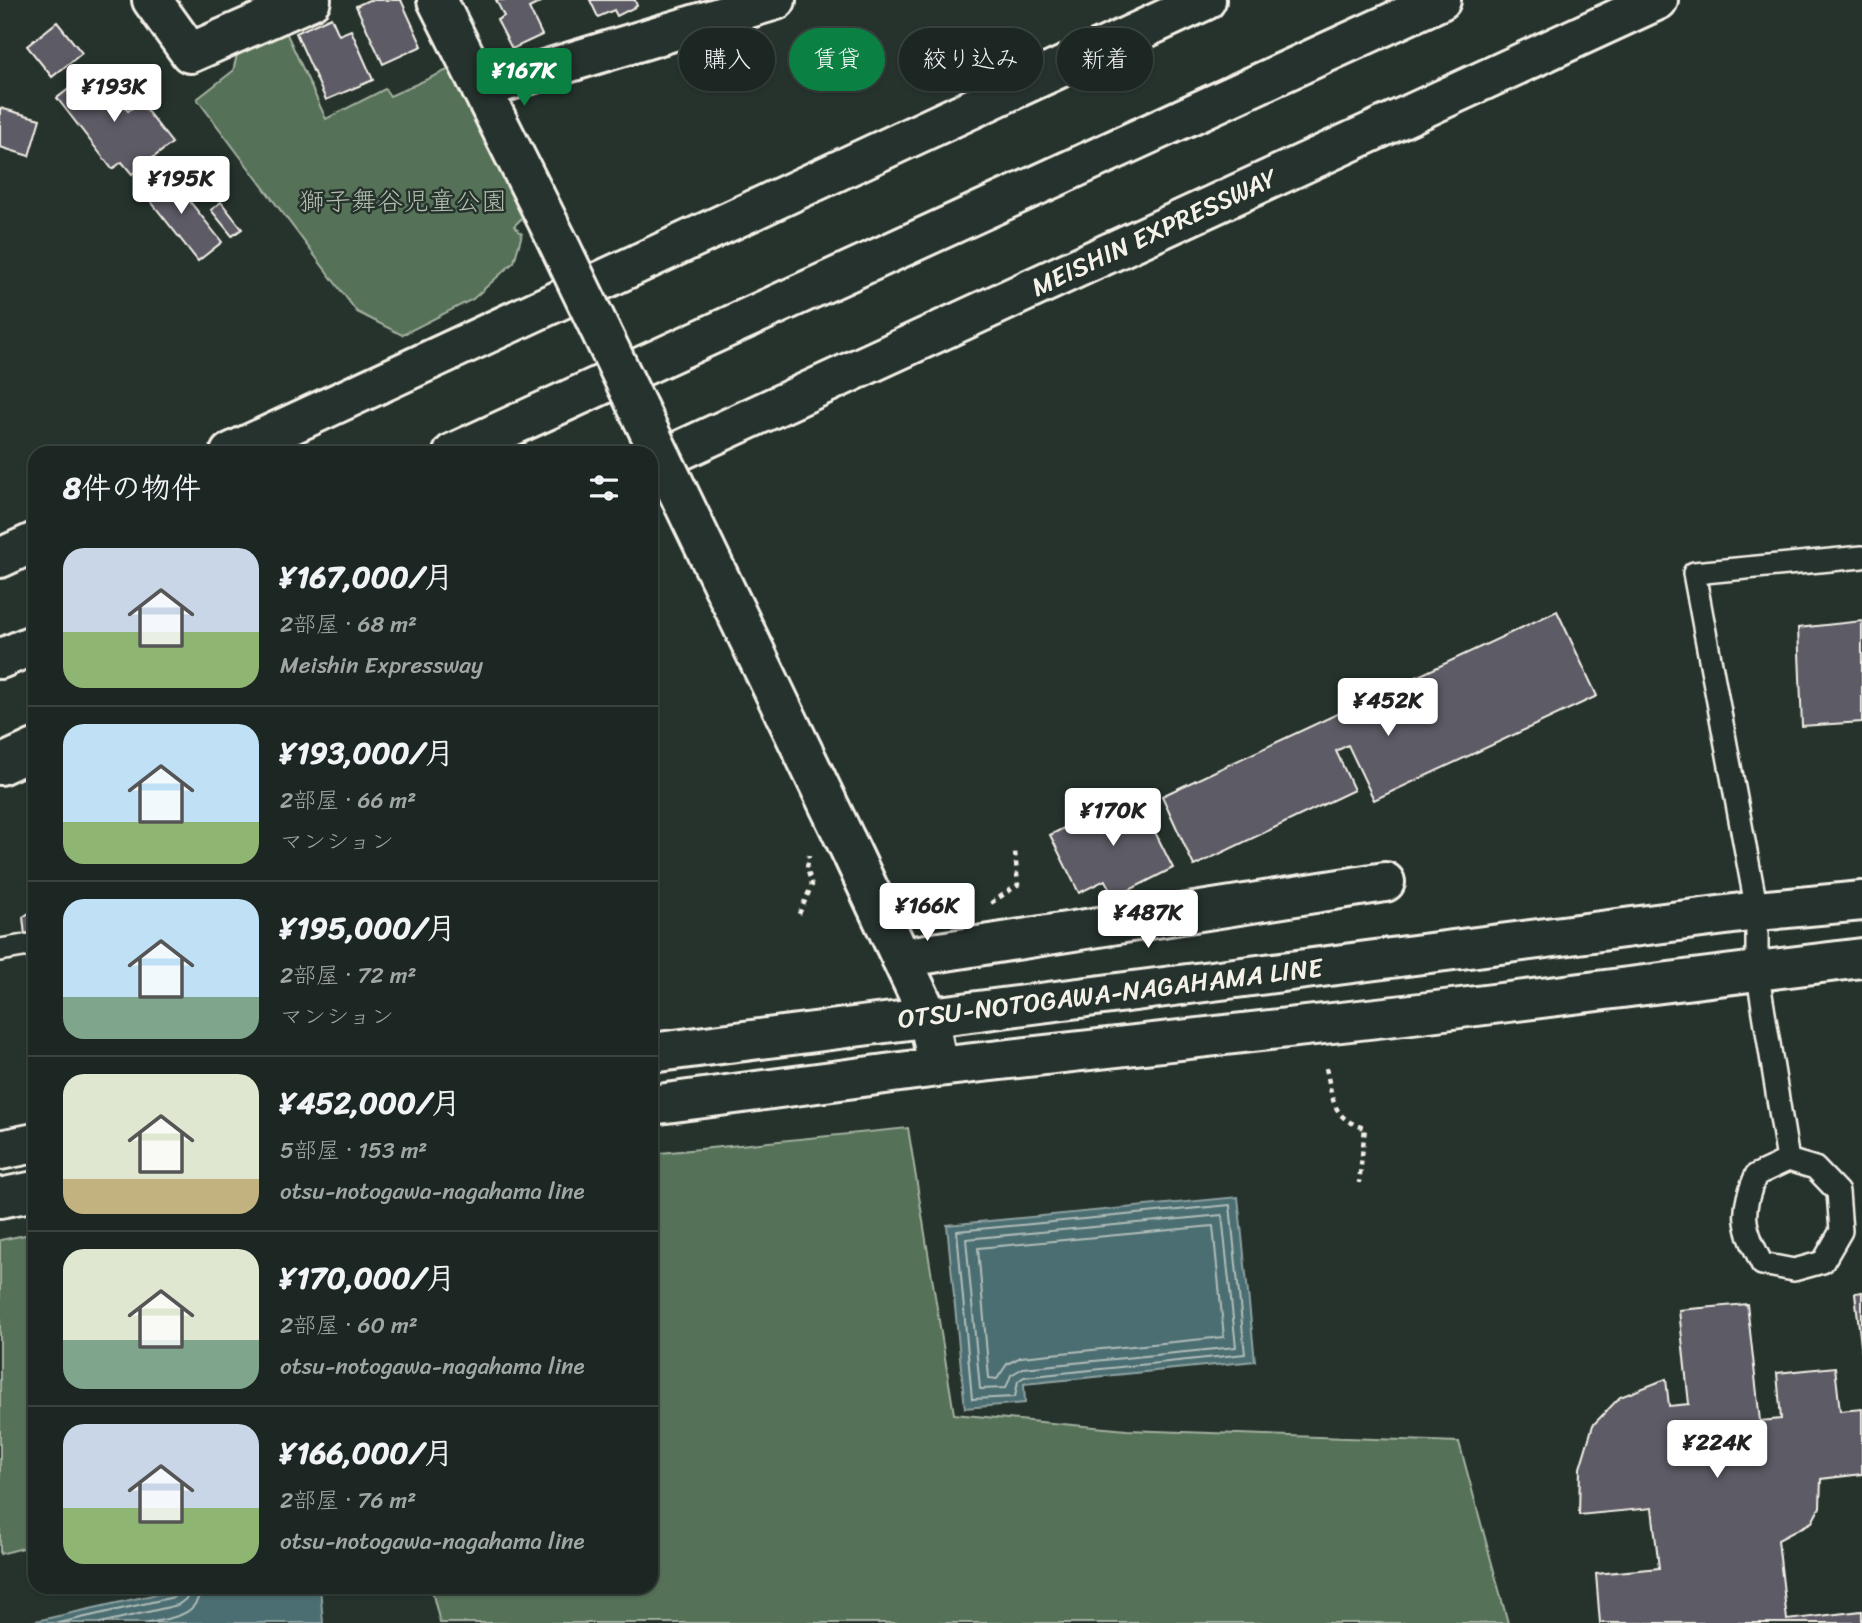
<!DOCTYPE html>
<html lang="ja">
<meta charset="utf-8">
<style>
:root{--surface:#1c2622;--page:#29322f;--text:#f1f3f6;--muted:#a0a5a5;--line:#3a4340;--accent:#0b8043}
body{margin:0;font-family:Sriracha,"Klee One",sans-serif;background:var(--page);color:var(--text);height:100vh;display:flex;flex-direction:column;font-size:26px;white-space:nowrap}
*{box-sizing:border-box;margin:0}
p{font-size:23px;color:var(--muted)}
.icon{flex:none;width:38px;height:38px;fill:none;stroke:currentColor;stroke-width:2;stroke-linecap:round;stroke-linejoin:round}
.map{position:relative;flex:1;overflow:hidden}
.side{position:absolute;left:28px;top:446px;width:630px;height:1148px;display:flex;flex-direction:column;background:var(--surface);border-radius:21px;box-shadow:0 2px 5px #0004,0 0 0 2px var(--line)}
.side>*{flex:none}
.guide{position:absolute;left:679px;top:28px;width:665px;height:63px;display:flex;gap:14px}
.price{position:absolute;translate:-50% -60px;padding:0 16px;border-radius:7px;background:#fff;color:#222;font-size:23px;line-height:46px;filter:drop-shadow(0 2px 4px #0008)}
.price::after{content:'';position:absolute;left:50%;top:42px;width:21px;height:16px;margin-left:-10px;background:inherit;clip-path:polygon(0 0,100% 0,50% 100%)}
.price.current{background:var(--accent);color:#fff}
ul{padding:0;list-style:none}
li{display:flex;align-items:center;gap:21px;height:175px;padding:0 35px}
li+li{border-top:2px solid var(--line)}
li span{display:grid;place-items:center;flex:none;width:196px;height:140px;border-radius:21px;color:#555}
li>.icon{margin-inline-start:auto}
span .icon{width:84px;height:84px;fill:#fffc;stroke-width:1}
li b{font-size:30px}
h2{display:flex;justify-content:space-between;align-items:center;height:84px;padding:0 35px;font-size:30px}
.tag{padding:0 24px;border-radius:32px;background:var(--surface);box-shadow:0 2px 5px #0004,0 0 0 2px var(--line);font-size:24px;line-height:63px}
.tag.current{background:var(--accent);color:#fff}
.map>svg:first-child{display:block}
.green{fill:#557158;stroke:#a4b1a0;stroke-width:2}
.water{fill:#4c6e72;stroke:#8fa2a1;stroke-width:2}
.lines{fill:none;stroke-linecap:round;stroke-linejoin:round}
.shore{stroke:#b1bdb9;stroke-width:2}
.building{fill:#5d5b66;stroke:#f4f1e8;stroke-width:2}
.lane-casing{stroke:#f4f1e8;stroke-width:26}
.street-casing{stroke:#f4f1e8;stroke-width:44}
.primary-casing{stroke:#f4f1e8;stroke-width:44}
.highway-casing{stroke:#f4f1e8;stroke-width:44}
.path{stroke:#f4f1e8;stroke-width:4.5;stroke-dasharray:5 5;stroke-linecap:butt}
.lane{stroke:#26332d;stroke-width:21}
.street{stroke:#26332d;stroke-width:38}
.primary{stroke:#26332d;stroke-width:38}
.highway{stroke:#26332d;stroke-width:38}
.street-bridge-casing{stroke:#f4f1e8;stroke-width:44;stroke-linecap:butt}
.street-bridge{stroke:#26332d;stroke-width:38}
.labels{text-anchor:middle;stroke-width:5;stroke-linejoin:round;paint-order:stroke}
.park-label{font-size:26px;fill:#b4beae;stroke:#26332d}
.street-label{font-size:26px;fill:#f4f1e8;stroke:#26332d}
</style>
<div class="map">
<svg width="1862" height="1623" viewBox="0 0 1862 1623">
<rect width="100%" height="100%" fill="#26332d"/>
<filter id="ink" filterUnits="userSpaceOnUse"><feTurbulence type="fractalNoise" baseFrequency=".0143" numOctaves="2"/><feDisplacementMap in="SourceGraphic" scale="14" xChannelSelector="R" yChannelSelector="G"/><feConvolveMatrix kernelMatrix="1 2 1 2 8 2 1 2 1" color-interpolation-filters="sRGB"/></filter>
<g filter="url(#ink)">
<path class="green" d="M285 30 326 119 385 89 390 96 454 67 524 216 514 226 522 234 514 262 473 299 402 335 357 312 197 99 233 71 239 47Z
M908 1128 954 1414 1127 1430 1459 1442 1508 1623H440L431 1587H651V1154Z
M35 1233V1545L0 1554V1240Z"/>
<path class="water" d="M1238 1197 1255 1361 1024 1384 1025 1403 965 1408 947 1225Z
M188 1587H320L323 1623H27Z"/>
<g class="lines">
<path class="shore" d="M1230 1205 1245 1354 1024 1377 1018 1381 1015 1397 972 1399 957 1231Z
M1222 1215 1236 1347 1023 1368 1011 1375 1006 1388 980 1389 966 1239Z
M1213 1226 1224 1337 1021 1357 1007 1364 997 1379 989 1378 978 1248Z
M59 1623 174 1597 181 1587
M100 1623 178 1605 187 1598 190 1587
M148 1623C171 1618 199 1617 200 1587"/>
</g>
<path class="building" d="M369 0H401L422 46 383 64 356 6Z
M496 0H545L529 8 542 35 512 49 497 20 504 16Z
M590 0H635L637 6 617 16 614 10 598 17Z
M331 17 339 35 351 30 373 80 326 100 296 33Z
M57 22 82 53 52 77 27 46Z
M95 69 128 111 140 102 172 143 132 174 122 162 112 169 57 98Z
M0 108 40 119 29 156 0 147Z
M165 170 222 242 198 261 141 189Z
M221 202 242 229 232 236 211 210Z
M1557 611 1597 696 1374 800 1348 745 1336 751 1354 790 1194 866 1162 796Z
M1862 621V722L1802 726 1798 628Z
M1135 792 1173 868 1114 898 1105 880 1079 893 1050 835Z
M35 909V971L28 964 23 917Z
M1862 1292V1354L1855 1293Z
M1747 1304 1760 1421 1781 1419 1777 1373 1835 1367 1840 1411 1862 1409V1474L1821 1479 1820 1507 1812 1522 1778 1540 1787 1620 1862 1611V1623H1600L1596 1574 1659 1568 1652 1508 1579 1515 1580 1468 1593 1425 1620 1397 1666 1379 1669 1406 1689 1404 1679 1310Z"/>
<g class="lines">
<defs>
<path id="lane" d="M0 950 35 944
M1788 1160 1757 970V911L1694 573 1862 557
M1788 1160 1815 1168 1838 1192 1841 1231 1823 1262 1794 1270 1762 1264C1744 1227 1739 1214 1756 1175Z"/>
<path id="street" d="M152 0 190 53 311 0
M437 0 558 242
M481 89 776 0
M846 841 928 1015 938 1067
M901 958 1385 882"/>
<path id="primary" d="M651 1053 1757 911 1862 901
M651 1105 938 1067 1404 1015 1862 958
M0 1150 35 1143
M0 1198 35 1191"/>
<path id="highway" d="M230 453 1206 0
M453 453 1441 0
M651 464 1658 0
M0 558 35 542
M0 659 35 644
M0 765 35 749"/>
</defs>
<use href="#lane" class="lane-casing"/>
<use href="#street" class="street-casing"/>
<use href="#primary" class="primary-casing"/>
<use href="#highway" class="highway-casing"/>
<path class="path" d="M991 903 1018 885 1015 852
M799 914 812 885 807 868 809 855
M1326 1068C1333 1098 1331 1119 1365 1128L1359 1183"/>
<use href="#lane" class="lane"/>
<use href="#street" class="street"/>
<use href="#primary" class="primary"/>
<use href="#highway" class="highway"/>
<defs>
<path id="street-bridge" d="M558 242 846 841"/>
</defs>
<use href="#street-bridge" class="street-bridge-casing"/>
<use href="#street-bridge" class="street-bridge"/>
</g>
</g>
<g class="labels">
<g class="park-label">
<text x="403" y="210">獅子舞谷児童公園</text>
</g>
<g class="street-label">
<text transform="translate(1154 232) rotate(-25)" y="9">MEISHIN EXPRESSWAY</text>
<text transform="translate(1110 993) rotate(-7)" y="9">OTSU-NOTOGAWA-NAGAHAMA LINE</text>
</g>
</g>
</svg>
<b class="price current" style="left:524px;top:108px">¥167K</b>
<b class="price" style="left:114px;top:124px">¥193K</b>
<b class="price" style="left:181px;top:216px">¥195K</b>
<b class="price" style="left:1388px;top:738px">¥452K</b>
<b class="price" style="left:1113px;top:848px">¥170K</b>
<b class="price" style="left:927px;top:943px">¥166K</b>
<b class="price" style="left:1148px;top:950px">¥487K</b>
<b class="price" style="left:1717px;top:1480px">¥224K</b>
<div class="guide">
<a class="tag">購入</a>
<a class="tag current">賃貸</a>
<a class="tag">絞り込み</a>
<a class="tag">新着</a>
</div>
<section class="side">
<h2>8件の物件<svg class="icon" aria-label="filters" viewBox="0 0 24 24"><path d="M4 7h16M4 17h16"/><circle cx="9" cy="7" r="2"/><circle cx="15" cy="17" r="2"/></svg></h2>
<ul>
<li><span style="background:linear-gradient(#c9d6e8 60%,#8fb573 0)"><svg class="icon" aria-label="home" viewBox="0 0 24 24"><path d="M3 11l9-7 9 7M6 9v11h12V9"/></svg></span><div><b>¥167,000/月</b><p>2部屋 · 68 m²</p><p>Meishin Expressway</p></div></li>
<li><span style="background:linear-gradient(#bfe0f5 70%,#8fb573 0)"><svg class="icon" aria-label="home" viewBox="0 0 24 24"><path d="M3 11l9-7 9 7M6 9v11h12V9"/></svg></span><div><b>¥193,000/月</b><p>2部屋 · 66 m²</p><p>マンション</p></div></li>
<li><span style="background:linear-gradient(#bfe0f5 70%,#7fa58c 0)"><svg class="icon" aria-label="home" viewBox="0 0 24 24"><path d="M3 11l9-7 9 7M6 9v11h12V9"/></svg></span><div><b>¥195,000/月</b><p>2部屋 · 72 m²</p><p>マンション</p></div></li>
<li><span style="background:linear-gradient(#dfe7d0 75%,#c2b280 0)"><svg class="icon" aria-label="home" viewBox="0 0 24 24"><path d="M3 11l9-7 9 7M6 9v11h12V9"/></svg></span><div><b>¥452,000/月</b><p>5部屋 · 153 m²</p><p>otsu-notogawa-nagahama line</p></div></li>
<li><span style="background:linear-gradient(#dfe7d0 65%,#7fa58c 0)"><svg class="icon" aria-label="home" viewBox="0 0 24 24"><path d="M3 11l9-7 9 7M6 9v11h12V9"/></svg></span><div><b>¥170,000/月</b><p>2部屋 · 60 m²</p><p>otsu-notogawa-nagahama line</p></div></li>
<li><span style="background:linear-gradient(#c9d6e8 60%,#8fb573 0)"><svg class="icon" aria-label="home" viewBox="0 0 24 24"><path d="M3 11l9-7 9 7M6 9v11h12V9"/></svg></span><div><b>¥166,000/月</b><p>2部屋 · 76 m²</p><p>otsu-notogawa-nagahama line</p></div></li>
</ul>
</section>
</div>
